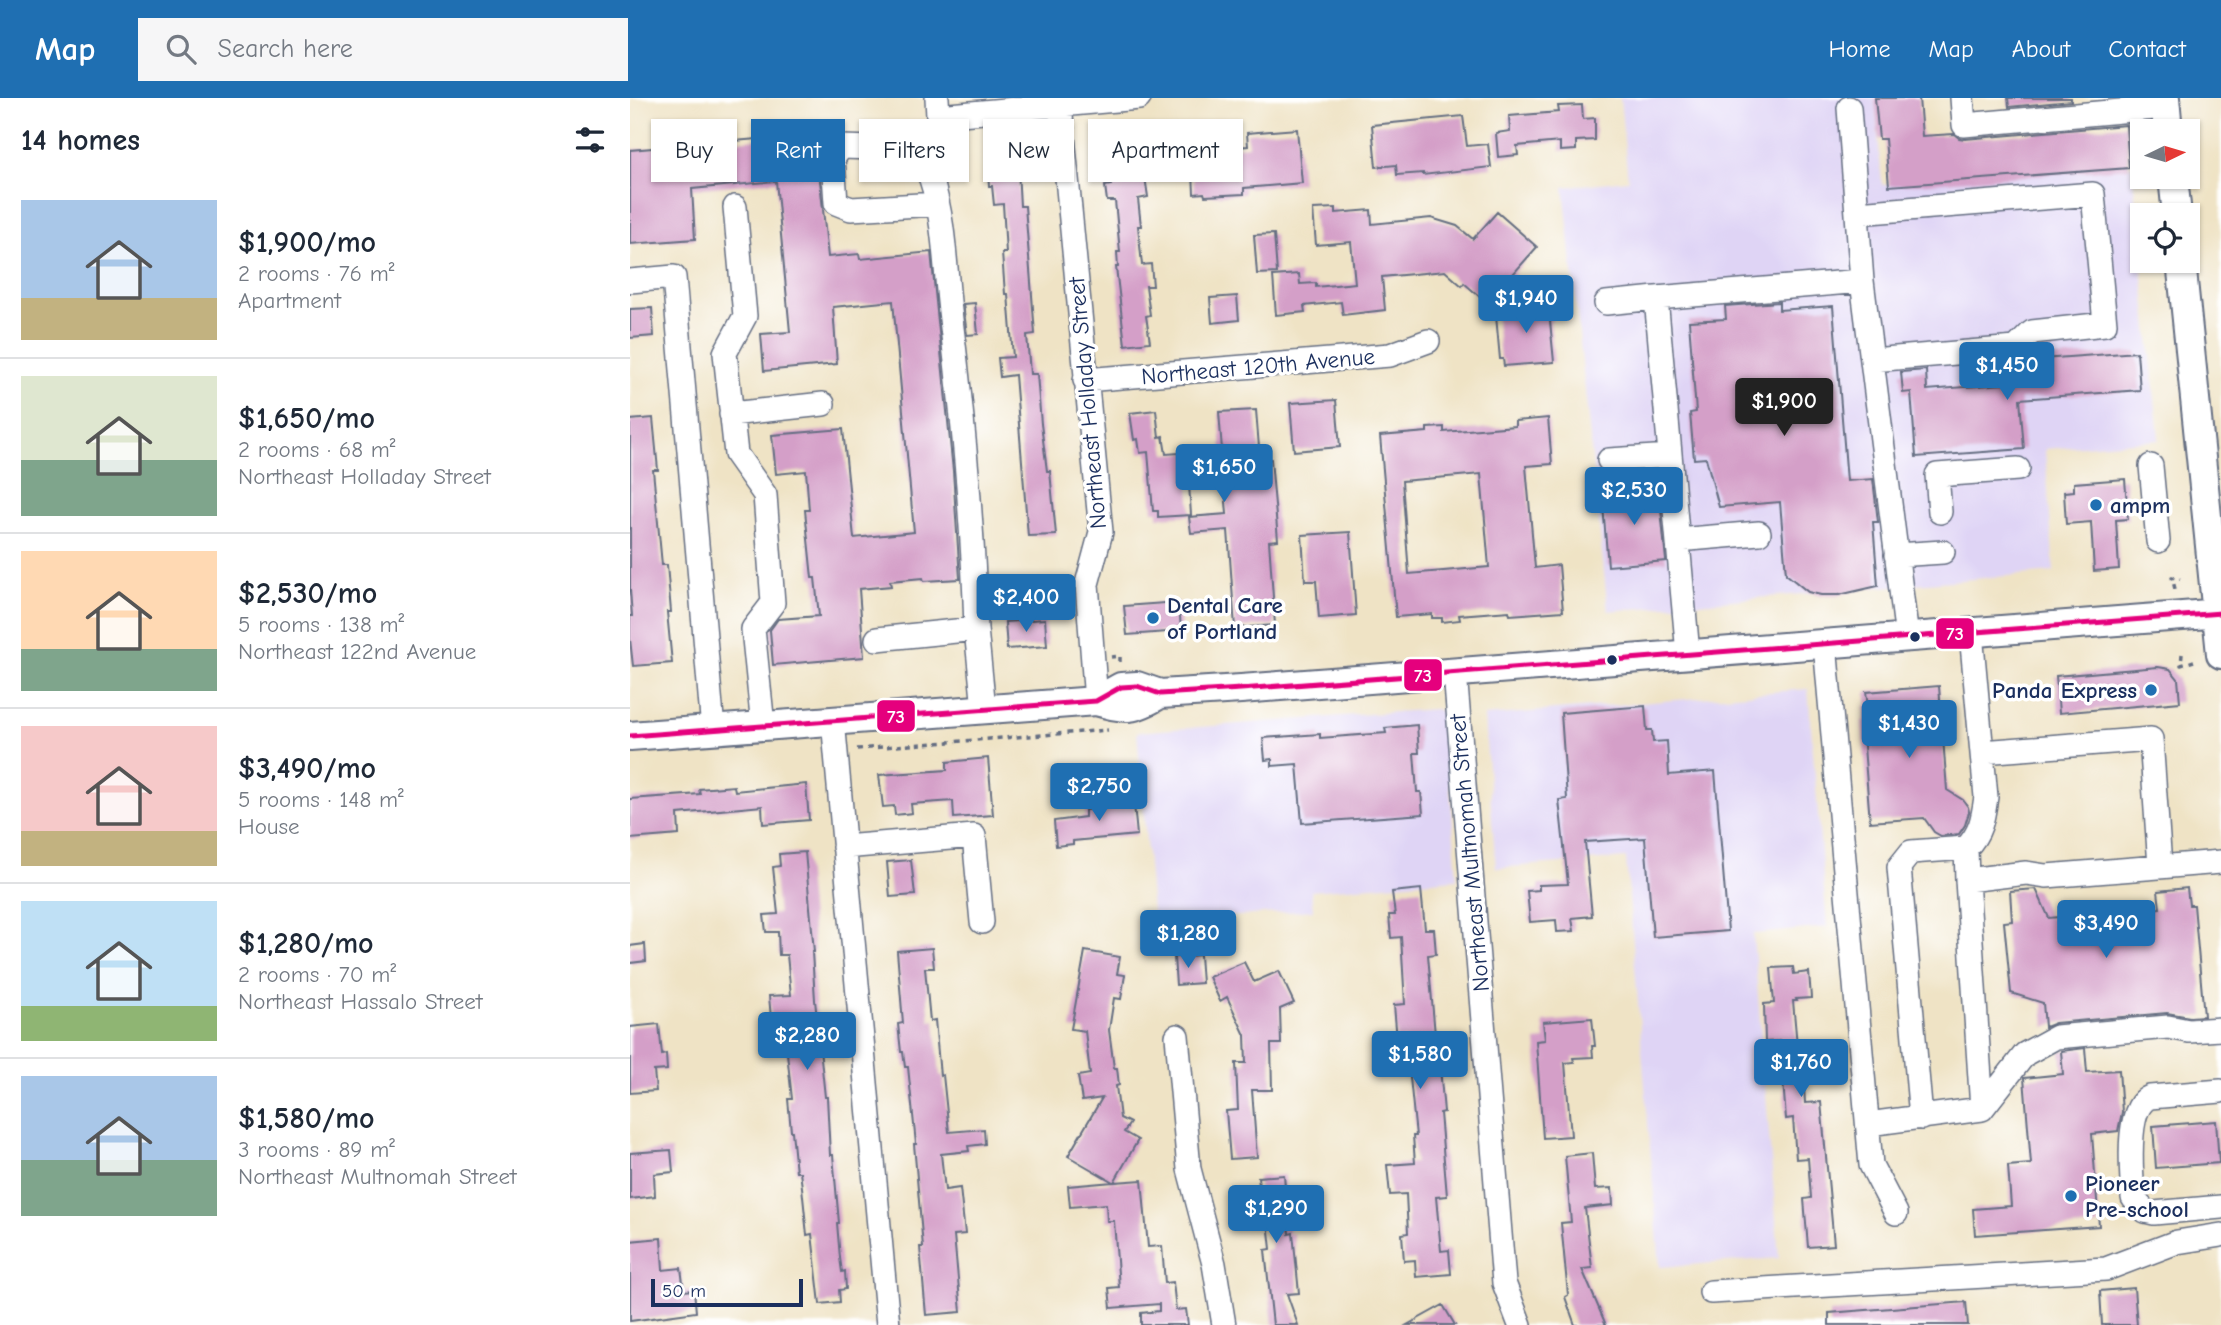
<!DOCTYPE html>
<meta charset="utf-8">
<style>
:root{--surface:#fff;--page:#f6f6f7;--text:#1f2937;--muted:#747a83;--line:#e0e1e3;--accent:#1f6fb2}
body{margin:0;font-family:"Comic Neue",sans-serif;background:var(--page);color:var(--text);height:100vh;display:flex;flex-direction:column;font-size:26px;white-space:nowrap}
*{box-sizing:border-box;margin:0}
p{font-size:23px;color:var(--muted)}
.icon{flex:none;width:38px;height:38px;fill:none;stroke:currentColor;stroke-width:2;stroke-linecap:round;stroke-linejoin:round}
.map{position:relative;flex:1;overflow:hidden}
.drawer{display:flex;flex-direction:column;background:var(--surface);width:630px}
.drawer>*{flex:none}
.guide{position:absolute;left:21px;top:21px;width:665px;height:63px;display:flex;gap:14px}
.needle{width:46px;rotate:85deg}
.tools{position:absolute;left:1500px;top:21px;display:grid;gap:14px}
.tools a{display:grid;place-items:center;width:70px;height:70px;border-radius:0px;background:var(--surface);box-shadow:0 2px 5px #0004;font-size:35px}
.scale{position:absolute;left:21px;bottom:18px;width:152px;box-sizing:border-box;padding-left:7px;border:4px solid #1b2f5e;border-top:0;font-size:19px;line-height:24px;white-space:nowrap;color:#1b2f5e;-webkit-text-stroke:5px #fff;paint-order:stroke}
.price{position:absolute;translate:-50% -60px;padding:0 16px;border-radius:7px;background:var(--accent);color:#fff;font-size:23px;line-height:46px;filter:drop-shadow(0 2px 4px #0008)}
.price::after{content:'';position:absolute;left:50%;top:42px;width:21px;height:16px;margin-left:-10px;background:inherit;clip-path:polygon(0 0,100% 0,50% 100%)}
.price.on{background:#222;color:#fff}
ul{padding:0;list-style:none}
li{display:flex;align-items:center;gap:21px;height:175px;padding:0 21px}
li+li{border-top:2px solid var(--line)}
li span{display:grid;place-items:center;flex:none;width:196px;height:140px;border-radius:0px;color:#555}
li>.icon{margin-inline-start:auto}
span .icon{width:84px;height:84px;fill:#fffc;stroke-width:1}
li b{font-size:30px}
h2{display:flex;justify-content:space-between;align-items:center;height:84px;padding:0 21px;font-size:30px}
.pill{padding:0 24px;border-radius:0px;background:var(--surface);box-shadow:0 2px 5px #0004;font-size:24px;line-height:63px}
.pill.on{background:var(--accent);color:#fff}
header{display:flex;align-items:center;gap:42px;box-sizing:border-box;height:98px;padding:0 35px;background:var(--accent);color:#fff}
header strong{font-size:33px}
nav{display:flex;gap:38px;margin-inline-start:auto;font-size:24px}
.search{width:490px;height:63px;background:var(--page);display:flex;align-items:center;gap:18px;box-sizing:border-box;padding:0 24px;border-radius:0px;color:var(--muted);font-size:26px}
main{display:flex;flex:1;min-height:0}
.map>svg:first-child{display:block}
.built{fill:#dfd4f5}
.building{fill:#d49fc8;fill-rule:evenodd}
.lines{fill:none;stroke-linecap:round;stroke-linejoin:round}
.minor-casing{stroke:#656e82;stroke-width:26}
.major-casing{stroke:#656e82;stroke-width:32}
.path{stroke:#656e82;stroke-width:3.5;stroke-dasharray:5 5;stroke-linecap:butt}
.minor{stroke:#fff;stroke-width:23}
.major{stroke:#fff;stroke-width:28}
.bus-1-casing{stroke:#fff;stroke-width:10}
.bus-1{stroke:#e5007d;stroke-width:5}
.poi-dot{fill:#1f6fb2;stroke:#fff;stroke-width:2.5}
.bus-dot{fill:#1b2f5e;stroke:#fff;stroke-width:2.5}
.labels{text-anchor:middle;stroke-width:7;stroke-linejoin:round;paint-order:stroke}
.street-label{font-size:23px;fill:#1b2f5e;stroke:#fff}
.poi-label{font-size:23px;font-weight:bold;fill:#1b2f5e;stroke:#fff;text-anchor:start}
.line-badge{stroke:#fff;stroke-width:2.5}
.badge-label{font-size:19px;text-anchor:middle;font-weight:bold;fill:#fff}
</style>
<header>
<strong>Map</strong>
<div class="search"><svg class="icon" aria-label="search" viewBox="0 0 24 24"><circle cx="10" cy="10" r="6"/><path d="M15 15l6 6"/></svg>Search here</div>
<nav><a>Home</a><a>Map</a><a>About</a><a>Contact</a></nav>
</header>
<main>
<section class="drawer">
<h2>14 homes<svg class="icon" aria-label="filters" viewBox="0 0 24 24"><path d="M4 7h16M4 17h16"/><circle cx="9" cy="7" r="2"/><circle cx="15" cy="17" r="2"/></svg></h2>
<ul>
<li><span style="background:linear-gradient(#a9c7e8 70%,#c2b280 0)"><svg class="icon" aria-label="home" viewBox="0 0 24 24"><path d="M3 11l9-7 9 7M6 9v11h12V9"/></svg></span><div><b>$1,900/mo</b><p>2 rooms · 76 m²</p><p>Apartment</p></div></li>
<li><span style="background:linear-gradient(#dfe7d0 60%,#7fa58c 0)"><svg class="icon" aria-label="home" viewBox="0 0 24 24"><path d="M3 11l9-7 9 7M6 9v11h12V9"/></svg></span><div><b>$1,650/mo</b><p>2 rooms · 68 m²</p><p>Northeast Holladay Street</p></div></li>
<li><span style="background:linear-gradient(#ffd9b3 70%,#7fa58c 0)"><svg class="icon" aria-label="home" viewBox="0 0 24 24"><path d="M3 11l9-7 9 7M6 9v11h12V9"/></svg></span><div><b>$2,530/mo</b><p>5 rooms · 138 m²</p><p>Northeast 122nd Avenue</p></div></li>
<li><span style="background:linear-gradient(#f6c9c9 75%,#c2b280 0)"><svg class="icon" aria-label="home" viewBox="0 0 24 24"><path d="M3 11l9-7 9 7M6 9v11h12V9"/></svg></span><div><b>$3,490/mo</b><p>5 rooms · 148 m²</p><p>House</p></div></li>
<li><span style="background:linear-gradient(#bfe0f5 75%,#8fb573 0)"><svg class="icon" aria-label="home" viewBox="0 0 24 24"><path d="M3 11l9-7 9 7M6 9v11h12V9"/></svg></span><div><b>$1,280/mo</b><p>2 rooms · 70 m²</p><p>Northeast Hassalo Street</p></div></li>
<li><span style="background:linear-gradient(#a9c7e8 60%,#7fa58c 0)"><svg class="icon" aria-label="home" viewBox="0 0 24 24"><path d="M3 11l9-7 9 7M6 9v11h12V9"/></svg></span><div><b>$1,580/mo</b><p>3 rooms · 89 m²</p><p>Northeast Multnomah Street</p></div></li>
</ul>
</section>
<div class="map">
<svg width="1591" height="1227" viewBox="0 0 1591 1227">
<rect width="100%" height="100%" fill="#fff"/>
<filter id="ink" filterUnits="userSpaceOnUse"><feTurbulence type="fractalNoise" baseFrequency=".0143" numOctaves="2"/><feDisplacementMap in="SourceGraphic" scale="14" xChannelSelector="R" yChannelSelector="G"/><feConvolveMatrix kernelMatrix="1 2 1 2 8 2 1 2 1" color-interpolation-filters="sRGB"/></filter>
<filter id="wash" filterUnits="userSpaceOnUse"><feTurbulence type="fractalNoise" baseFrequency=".00686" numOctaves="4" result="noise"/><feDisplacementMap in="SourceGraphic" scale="28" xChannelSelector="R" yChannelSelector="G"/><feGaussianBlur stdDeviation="1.57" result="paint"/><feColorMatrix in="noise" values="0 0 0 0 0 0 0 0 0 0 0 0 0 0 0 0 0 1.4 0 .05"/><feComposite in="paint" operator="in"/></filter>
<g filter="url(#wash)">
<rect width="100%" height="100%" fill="#efe3c5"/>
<path class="built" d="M990 0H1245L1252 87 1502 68 1529 342 1415 351 1424 474 978 513 934 89 998 82Z
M1178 591 1197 829 1123 836 1149 1160 1030 1169 996 760 866 770 854 618Z
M805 611 812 614 815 621 827 781 681 793 683 812 523 825 507 634Z"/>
<g id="blocks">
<path class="building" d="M1245 0H1289L1292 38 1324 36 1329 40 1335 41 1496 27 1499 70 1259 88 1255 41H1249Z
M1378 0H1441V3L1379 9Z
M952 7 953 21 965 20V42L946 43V52L930 53V44L887 48 888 57 868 59 866 35 880 33 879 18 929 14 928 8Z
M833 18 837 48 858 46 861 69 793 77V75L767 77 766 67 746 69 742 27Z
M667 31 672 85 614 90V96L575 98 574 95 564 96 563 75 515 79 518 99 508 101 511 128H508L512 167 521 166 523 188H516L520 217 516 218 520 244 495 247 486 169H488L487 154H490L485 103H477L475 88 481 87 477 39 500 37 503 63 536 60V56L561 54 559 37 582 35 584 51 618 48 617 35Z
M185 36 198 159 229 156 230 161 301 154 323 373 330 481 294 483 293 480 260 483 261 488 229 491 234 559 143 567 140 532 148 521 189 518 185 480H182L175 412H179L176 373 146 376 142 337 213 331 224 440 284 434 263 203 203 209 207 266 134 273 131 236 160 234 146 83 62 91 65 141 0 146V52Z
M390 52 392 70 388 71 390 108H395L405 236 397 237 400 276H407L411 326 417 373H420L426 437 398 438 385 277 370 279 368 260 383 259 378 196H375L372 155H376L373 106 364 107 362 88H359L357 55Z
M706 110V115L741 112 742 126 801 120 827 128 843 141 867 114 907 149 883 176 891 182 865 212 834 185 832 188 815 173 752 179 755 212 713 217 711 204 674 208 675 214 646 217 643 178 669 176 670 186 686 185V189L725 185 721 144 686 147 683 111Z
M644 136 647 175 627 176 624 137Z
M607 198 609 222 582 225 580 200Z
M915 200 922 222 920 223 924 264 874 268 873 261H870L866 218Z
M1149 204V212L1203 208 1217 383 1243 381 1248 424H1243L1248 488 1209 497H1191L1178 494 1156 476 1150 404 1089 409 1076 360 1064 361 1060 315 1066 314 1059 223 1096 221 1095 208Z
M345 205 348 236 337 237 333 206Z
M22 210 24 238 0 240V211Z
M1507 254 1510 292 1390 301 1394 351 1286 359 1281 294 1273 295 1271 274 1296 272 1297 292 1400 284 1398 262Z
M706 302 710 349 664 353 660 305Z
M526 312 529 339 533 338 536 356 592 352 589 314 626 312 630 362 641 361 648 442 639 443 645 527 605 530 598 432 561 435 559 419 597 416 593 368 558 371 561 417 528 419V413H523L518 354 510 355 508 341 504 342 500 315Z
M23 320 28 372H23L32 467H37L41 514H37L42 565 3 568 0 541V518H2L0 492V322Z
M918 320 922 366 896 368 905 470 929 467 933 513 880 517 879 513 829 517 830 522 812 524V520H802V516L766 519 750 338 797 334V330L814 329V334L885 328V323ZM851 376 859 469 779 476 772 383Z
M1495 381 1498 421 1486 422 1489 471 1464 473 1461 424 1436 426 1434 394 1444 393V385Z
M1029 391 1036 463 978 468 972 395Z
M720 434 726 517 689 520 686 483H675L672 437Z
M549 504 551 533 497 537 494 508Z
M415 521 417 548 377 551 375 524Z
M1528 569 1540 571 1548 581 1550 604 1429 615 1426 578Z
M1309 588 1317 692 1333 702 1338 709 1339 714 1335 727 1329 736 1311 738 1304 734 1294 720 1240 724 1232 623H1235V608H1238L1236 594Z
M1015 608 1017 632H1022L1023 644 1037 643 1039 677 1085 673 1098 833 1023 839 1015 740 955 744 962 818 942 820 944 833 927 834 926 822 900 824 897 793 909 792V787L938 786 929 702 937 701 931 615Z
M787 627 789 655H784L787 694H791L793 716 672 725 667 666 642 668V661L635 662 633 640 690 636V640L756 635 755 630Z
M358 660 363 717 324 720 323 703 281 706 282 715 265 717 264 708 253 709 249 677 317 672V664Z
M176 686 179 722 133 726 132 708 48 716 49 737 0 741V701L70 696 69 691 104 688 105 693Z
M503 696 507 737 443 743V746L426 748 424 723 455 719V712L485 709 484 698Z
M175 754 184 854H182L185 902 195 999H197L200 1057H203L209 1125H207L210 1160 212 1174 215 1173 216 1191 209 1192 210 1204 190 1206 182 1136 177 1137 172 1089 170 1074H166L162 1033H161L158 1001H162L153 918 141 920 139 898 161 897 157 857H149L148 834H136L134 817 148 816 143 769 150 768 149 756Z
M281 762 285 797 260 799 257 764Z
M1557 790 1559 807H1564L1574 918 1560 919 1537 915 1425 925 1415 929 1413 905 1381 895 1374 824 1382 823 1380 793 1406 791 1419 820 1530 810 1528 793Z
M791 791 795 831H804L806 856 798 857 806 948H808L814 1014 810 1015 817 1098 806 1099 811 1153 819 1152 821 1176 786 1179 785 1162 774 1163 772 1136 778 1135 776 1096 760 1097 757 1067 785 1065 783 1038H786L776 941 767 942 764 907 775 906 771 839 761 840 759 817H765L762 794Z
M15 846 16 863 0 865V848Z
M302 850 304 870H295L300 923 305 922 310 978 313 977 319 1034 354 1031 355 1046 338 1048 339 1053 311 1056 315 1092 330 1090 335 1136 324 1137 331 1214 296 1217 290 1149H293L284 1046H286L278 969H275L273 954H271L268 926 273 925 267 853Z
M455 853 490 859 487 876 495 877 491 901 484 900 479 932 484 970H487L489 987 486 988 490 1020 500 1025 494 1034 508 1042 484 1084 512 1082 518 1149 532 1148 535 1185 543 1184 546 1212 556 1211 558 1227H511V1215L529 1213V1206L481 1210 479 1190 489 1189 484 1123H477L476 1106 440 1109 438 1088 483 1084 438 1058 472 1000 452 1003 448 978 460 976 455 933 441 931Z
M570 857 572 885 546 887 544 859Z
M614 864 624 884 649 873 664 905 650 911 651 946H641L642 992H622L627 1059 600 1061 596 1013 608 1012 606 965H616L615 937 597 899 590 903 579 879Z
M1163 869 1164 876 1179 874 1181 900 1166 901 1167 903H1163L1167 947 1180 946 1182 971H1173L1175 1005 1191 1004 1204 1147 1178 1149 1174 1101 1181 1100 1178 1060 1166 1061 1163 1020 1156 1021 1150 943 1135 944 1134 906 1144 905 1141 870Z
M962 920 965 948H962L963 959 943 960 944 964 935 965 941 1038 913 1040 906 943 915 942 913 924Z
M29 926 32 957 36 956 37 972 24 973 26 993 0 995V929Z
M1455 950 1457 974 1489 972 1492 1014 1488 1033 1462 1036 1469 1128 1345 1137 1343 1111 1381 1108 1378 1068 1401 1066 1394 980 1433 976 1431 953Z
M1586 1023 1589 1065 1526 1070 1523 1028Z
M41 1052 43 1074 24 1076 25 1098 0 1101V1055Z
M962 1055 965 1091 982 1090 983 1107 955 1110 962 1170 952 1171 976 1227H945L935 1199 938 1197 931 1125 941 1124 935 1058Z
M654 1077 659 1136 663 1135 669 1195 657 1196 668 1227H643L635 1152 641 1151 637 1115 608 1117 607 1098 630 1096 628 1079Z
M31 1140 33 1172 51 1170 54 1193 64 1192 66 1214 0 1223V1143Z
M1504 1190 1507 1227H1472L1470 1193Z
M1336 1204 1338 1227H1199V1215Z
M813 1207 825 1227H777Z"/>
</g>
</g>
<g filter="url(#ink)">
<use href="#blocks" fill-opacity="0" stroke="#656e82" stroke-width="2"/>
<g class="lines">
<defs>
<path id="minor" d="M307 0 308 18 509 0
M1332 0 1334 27 1536 9
M430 7 471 434 457 486 466 603
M1219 10 1232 183 1277 540
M307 106 221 111 206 105 203 61 211 49 281 51C290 60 296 68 301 81 315 123 315 170 320 213 333 318 343 425 346 531
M105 109 115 218 95 255 106 356 135 397 143 505 123 531 133 628
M1227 115 1463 96 1475 226 1402 234 1386 250 1242 262
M0 183 44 179 83 632
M976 205 1026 200
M455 282 760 257 798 243
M101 316 193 306
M979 362 1040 358
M1521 368 1528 443
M1310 414 1307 377 1388 371
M1048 442 1129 435
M1266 457 1313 454
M247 541 346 531 354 611
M1195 546 1241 1067 1266 1115
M1058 556 1026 200 1232 183
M825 574 874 1185 890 1227
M203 622 258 1227
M1352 654 1521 641 1530 768
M214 749 344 738 352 824
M1336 750C1351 735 1353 720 1356 699L1341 535
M1337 782 1352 1011
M547 938 559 1071 584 1166 594 1227
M1591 993 1520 999C1494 1009 1502 1077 1503 1100L1515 1113 1524 1115 1591 1109
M1291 1020 1269 769 1281 754 1336 750 1337 782 1396 775 1416 778 1591 764
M1238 1026 1352 1011 1395 956 1426 939 1538 929 1559 933 1591 931
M1081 1194 1476 1171 1547 1144 1591 1137"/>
<path id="major" d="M1535 0 1538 33
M1543 79 1547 117
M1551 163 1591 556
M466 603 491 589 507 588 530 596 611 591 1591 515
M0 638 466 603C497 611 503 613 530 596"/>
</defs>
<use href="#minor" class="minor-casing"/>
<use href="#major" class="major-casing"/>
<path class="path" d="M1545 491 1542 479 1550 481
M1552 556 1551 567 1564 563
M481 559 490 558V567
M227 651 478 632"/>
<use href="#minor" class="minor"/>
<use href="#major" class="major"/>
<defs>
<path id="bus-1" d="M0 638 466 603 491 589 507 588 530 596 611 591 1591 515"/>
</defs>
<use href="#bus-1" class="bus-1-casing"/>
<use href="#bus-1" class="bus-1"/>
</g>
</g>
<g class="poi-dot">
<circle cx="1466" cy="407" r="7"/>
<circle cx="523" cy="520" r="7"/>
<circle cx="1521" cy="592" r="7"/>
<circle cx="1441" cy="1098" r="7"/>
</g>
<g class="bus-dot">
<circle cx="1285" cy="539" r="6"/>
<circle cx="982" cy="562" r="6"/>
</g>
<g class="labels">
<g class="street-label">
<text transform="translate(628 268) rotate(-5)" y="8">Northeast 120th Avenue</text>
<text transform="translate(457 305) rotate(-95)" y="8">Northeast Holladay Street</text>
<text transform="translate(839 755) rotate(-95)" y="8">Northeast Multnomah Street</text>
</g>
<g class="poi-label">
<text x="1480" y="415">ampm</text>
<text x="537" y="515">Dental Care<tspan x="537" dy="26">of Portland</tspan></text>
<text x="1507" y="600" text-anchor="end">Panda Express</text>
<text x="1455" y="1093">Pioneer<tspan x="1455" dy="26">Pre-school</tspan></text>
</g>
</g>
<g class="line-badge">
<rect x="1305" y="519" width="40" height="33" rx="7" fill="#e5007d"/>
<rect x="773" y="560" width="40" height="34" rx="7" fill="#e5007d"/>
<rect x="246" y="601" width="40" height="34" rx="7" fill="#e5007d"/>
</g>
<g class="badge-label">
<text x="1325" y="542">73</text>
<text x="793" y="584">73</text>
<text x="266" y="625">73</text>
</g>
</svg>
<div class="tools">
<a><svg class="needle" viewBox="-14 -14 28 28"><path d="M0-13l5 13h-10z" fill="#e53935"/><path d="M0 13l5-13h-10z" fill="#747a83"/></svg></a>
<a><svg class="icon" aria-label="locate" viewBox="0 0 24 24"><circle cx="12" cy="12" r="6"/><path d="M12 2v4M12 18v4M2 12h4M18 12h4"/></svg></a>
</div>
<div class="scale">50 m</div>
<b class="price" style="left:896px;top:237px">$1,940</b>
<b class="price" style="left:1377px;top:304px">$1,450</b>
<b class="price on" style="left:1154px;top:340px">$1,900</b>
<b class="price" style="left:594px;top:406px">$1,650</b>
<b class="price" style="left:1004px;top:429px">$2,530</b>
<b class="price" style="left:396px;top:536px">$2,400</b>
<b class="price" style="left:1279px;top:662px">$1,430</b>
<b class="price" style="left:469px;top:725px">$2,750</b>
<b class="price" style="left:1476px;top:862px">$3,490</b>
<b class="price" style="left:558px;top:872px">$1,280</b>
<b class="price" style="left:177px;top:974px">$2,280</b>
<b class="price" style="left:790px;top:993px">$1,580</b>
<b class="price" style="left:1171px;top:1001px">$1,760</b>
<b class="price" style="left:646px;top:1147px">$1,290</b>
<div class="guide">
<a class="pill">Buy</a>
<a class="pill on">Rent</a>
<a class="pill">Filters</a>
<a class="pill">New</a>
<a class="pill">Apartment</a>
</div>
</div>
</main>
